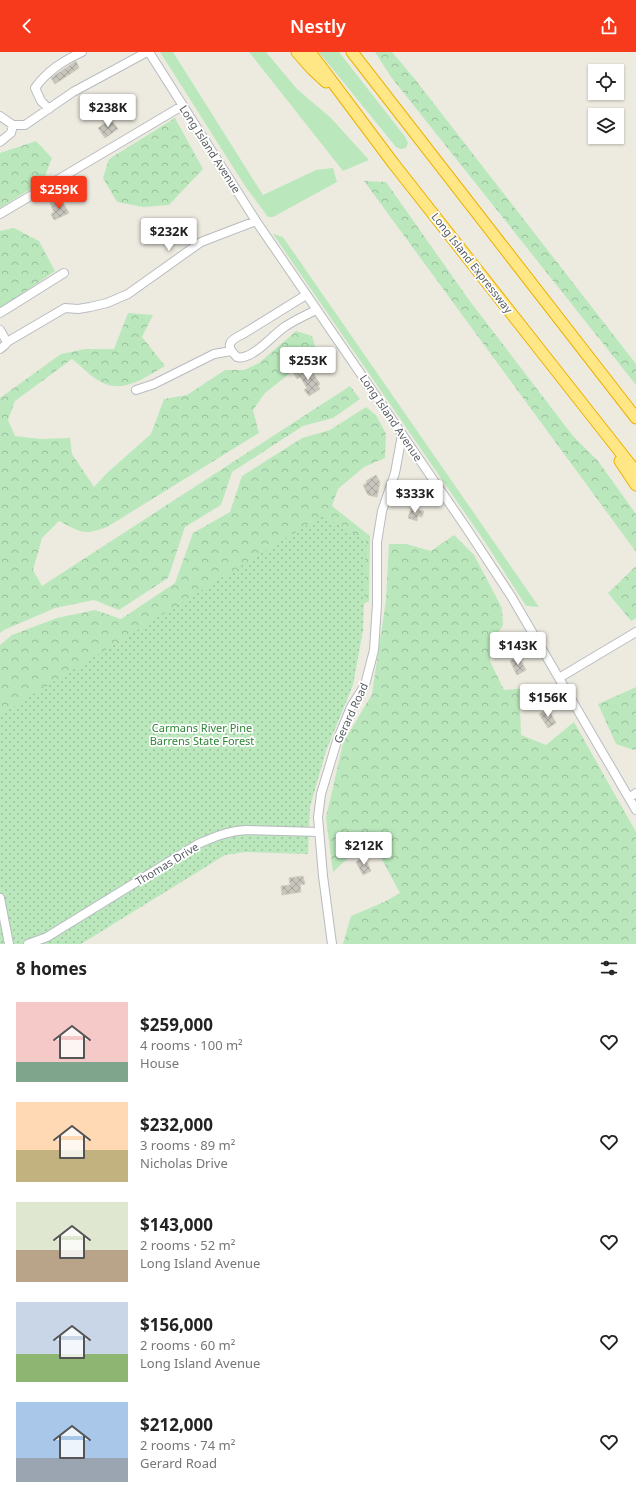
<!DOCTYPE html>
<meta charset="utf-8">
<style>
:root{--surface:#fff;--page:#f2f2f2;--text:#222;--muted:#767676;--accent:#f7391c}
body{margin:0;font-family:"Noto Sans",sans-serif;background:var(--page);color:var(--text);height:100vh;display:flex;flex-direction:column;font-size:15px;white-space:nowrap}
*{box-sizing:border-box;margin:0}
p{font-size:13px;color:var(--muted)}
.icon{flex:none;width:22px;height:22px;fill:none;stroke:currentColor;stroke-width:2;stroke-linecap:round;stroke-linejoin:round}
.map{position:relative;height:892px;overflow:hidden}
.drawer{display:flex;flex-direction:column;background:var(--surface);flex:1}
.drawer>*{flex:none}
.controls{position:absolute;left:588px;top:12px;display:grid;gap:8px}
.controls a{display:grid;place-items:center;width:36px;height:36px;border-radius:0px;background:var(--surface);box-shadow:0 1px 3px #0004;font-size:20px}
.price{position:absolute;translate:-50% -34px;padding:0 9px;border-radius:4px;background:#fff;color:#222;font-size:13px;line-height:26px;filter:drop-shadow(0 1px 2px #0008)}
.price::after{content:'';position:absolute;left:50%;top:24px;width:12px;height:9px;margin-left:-6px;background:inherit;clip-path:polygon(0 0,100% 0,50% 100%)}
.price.active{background:var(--accent);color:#fff}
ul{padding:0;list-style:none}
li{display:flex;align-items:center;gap:12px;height:100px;padding:0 16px}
li span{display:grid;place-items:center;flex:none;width:112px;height:80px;border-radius:0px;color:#555}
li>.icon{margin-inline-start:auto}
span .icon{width:48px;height:48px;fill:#fffc;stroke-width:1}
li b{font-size:17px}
h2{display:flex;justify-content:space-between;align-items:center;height:48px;padding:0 16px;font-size:17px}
header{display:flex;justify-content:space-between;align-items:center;height:52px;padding:0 16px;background:var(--accent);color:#fff;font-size:18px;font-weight:600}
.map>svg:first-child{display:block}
.grass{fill:#bae8bc}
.forest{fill:url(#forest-crowns)}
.park{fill:url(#park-dots)}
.building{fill:url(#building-cross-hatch);stroke:#d2cdbe}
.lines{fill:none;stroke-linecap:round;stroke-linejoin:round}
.minor-casing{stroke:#b8bbc0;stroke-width:10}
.highway-casing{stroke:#edb000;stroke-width:13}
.minor{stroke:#fff;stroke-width:8}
.highway{stroke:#ffe785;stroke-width:11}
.labels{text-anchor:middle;stroke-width:3.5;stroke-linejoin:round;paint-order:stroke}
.street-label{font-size:11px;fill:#595d62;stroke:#fff}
.park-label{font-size:11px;fill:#2e8636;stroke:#fff}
</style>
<header><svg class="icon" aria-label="back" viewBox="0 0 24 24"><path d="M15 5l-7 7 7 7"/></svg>Nestly<svg class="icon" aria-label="share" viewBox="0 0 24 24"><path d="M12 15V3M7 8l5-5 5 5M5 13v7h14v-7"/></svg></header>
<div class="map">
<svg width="636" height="892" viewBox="0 0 636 892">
<defs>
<pattern id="forest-crowns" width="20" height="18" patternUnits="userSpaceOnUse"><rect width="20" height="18" fill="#bae8bc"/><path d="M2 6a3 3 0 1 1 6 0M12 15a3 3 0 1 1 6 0" fill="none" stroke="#9abf9c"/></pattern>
<pattern id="park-dots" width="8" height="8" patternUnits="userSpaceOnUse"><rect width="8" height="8" fill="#bae8bc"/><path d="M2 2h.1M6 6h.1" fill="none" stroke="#9abf9c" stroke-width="1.8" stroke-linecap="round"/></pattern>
<pattern id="building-cross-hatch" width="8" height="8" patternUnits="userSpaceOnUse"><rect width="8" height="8" fill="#c8c5bd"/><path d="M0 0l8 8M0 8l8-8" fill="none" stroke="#a5a39d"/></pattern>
</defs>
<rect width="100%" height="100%" fill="#edebe0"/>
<path class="grass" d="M160 0H173L263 143 316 118 333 116 337 130 273 165H268L245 134Z
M249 0H266L297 37 331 66 369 108 343 119Z
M319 0H339L406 86 408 91 406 96 401 97 396 95Z
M273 182 283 185 539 555 526 554 487 493Z"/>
<path class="forest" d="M375 0H392L414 26 636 312V333L391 25Z
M175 66 203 117 169 153 143 155 117 150 103 126 109 107Z
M36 89 52 106 43 129 0 156V101Z
M364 129 386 130 469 248 573 384 598 409 636 462V500Z
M14 176 39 189 55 219 0 257V179Z
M128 261 153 263 142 285 165 314C142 327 121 344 96 327 87 321 80 313 72 307L15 349 8 368 15 384 40 387 70 386 72 402 94 435 107 421 151 382 164 347 187 343 225 318H244L259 311 296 279 312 284 317 300 265 341 253 358 259 381 107 475C82 484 81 480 59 469L42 486 33 518 42 534 350 334 360 347 333 366 303 374 232 420 221 453 185 475 168 526 119 558 94 548 55 556 4 578 0 581V346L61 302 85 297H114Z
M366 355 376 363 386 382 385 406 364 415 338 437 332 454 370 484 369 549 342 564 0 682V593L12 583 57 566 95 558 121 567 175 531 193 481 230 460 242 424 302 386 330 378Z
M454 483 474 503 502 556 503 573 491 592 490 609 504 638 549 634 520 655 521 683 546 693 574 670 636 780V892H343L351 864 384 850 400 841 377 798 369 793 363 792 333 820 326 766 343 691 372 642 386 548 389 492H406L431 499Z
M636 514V566L631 569 608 541Z
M636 635V697L634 698 616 692 598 652Z"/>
<path class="park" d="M322 464 366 488 363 578 353 633 326 699 310 755 308 802 245 800 225 803 81 892H0V663Z"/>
<path class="building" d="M76 9 79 16 55 32 51 26Z
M111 67 118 77 105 86 98 76Z
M57 147 59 151 62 149 69 161 54 168 51 162 54 160 50 151Z
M302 315 307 324 313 321 320 332 318 334 320 337 309 344 304 338 307 336 300 325 297 327 293 320Z
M376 423 380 430 377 445 368 443 363 433 367 431 366 429Z
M411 456 424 459 422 465 418 464 417 469 408 466Z
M518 604 526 618 517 623 510 609Z
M548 657 556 671 548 676 539 662Z
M364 805 371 819 363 823 356 810Z
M303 824 305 832 300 833 301 840 282 843 281 834 290 833 289 826Z"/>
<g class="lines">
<defs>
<path id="minor" d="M149 0 256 169 467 477 511 544 636 758
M49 57 41 49 35 36C47 19 63 9 82 0
M0 64 13 73H25L73 40 147 0
M0 90 11 81 13 73
M0 162 182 54
M306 243 243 282C230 288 224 293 237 305 252 309 273 282 286 274 295 268 306 263 316 258
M0 261 64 221
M0 278 7 290 65 256 78 257 90 255 107 251 128 242 201 190 256 169
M0 297 5 293 7 290
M136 338 154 332 214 302 231 299
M559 626 636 580
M629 746 636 741
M0 846 9 892
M28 892 47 885 198 792C214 785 228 779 246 778L319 780
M332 892 323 824 318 765 321 742 337 689 351 655 365 633 374 598 377 552V490L382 459 395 421 402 383"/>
<path id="highway" d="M297 0 312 17 326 30
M310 0 393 111 636 420
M352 0 636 366
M620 409 636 433"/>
</defs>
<use href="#minor" class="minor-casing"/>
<use href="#highway" class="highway-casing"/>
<use href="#minor" class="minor"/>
<use href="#highway" class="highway"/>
</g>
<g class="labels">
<g class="street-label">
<text transform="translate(210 97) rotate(57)" y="4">Long Island Avenue</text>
<text transform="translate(472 211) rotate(52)" y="4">Long Island Expressway</text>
<text transform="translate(391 366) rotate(56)" y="4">Long Island Avenue</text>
<text transform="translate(351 661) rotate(-65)" y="4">Gerard Road</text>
<text transform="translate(167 812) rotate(-31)" y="4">Thomas Drive</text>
</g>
<g class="park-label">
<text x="202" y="680">Carmans River Pine<tspan x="202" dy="13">Barrens State Forest</tspan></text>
</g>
</g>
</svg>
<div class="controls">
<a><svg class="icon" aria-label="locate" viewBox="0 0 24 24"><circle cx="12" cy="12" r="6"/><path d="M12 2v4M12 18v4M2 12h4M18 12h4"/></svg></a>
<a><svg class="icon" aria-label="layers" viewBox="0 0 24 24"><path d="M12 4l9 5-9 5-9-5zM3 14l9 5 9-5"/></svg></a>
</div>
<b class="price" style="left:108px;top:76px">$238K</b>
<b class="price active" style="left:59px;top:158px">$259K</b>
<b class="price" style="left:169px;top:200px">$232K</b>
<b class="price" style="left:308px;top:329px">$253K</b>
<b class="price" style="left:415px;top:462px">$333K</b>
<b class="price" style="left:518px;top:614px">$143K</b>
<b class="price" style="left:548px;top:666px">$156K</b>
<b class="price" style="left:364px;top:814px">$212K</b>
</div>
<section class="drawer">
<h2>8 homes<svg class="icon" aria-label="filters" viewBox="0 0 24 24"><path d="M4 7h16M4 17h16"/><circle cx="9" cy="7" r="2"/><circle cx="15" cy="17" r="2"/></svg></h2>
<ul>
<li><span style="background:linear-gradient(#f6c9c9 75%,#7fa58c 0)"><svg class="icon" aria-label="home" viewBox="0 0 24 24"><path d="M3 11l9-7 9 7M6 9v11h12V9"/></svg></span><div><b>$259,000</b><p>4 rooms · 100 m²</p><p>House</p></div><svg class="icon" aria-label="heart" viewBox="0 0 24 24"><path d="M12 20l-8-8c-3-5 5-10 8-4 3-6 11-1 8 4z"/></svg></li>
<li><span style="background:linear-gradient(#ffd9b3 60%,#c2b280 0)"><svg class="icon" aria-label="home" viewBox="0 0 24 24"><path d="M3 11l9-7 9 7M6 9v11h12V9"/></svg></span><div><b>$232,000</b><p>3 rooms · 89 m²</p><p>Nicholas Drive</p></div><svg class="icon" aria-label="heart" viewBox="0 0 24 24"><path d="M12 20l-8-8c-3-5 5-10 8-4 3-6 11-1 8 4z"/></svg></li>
<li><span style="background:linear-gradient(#dfe7d0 60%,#b9a48a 0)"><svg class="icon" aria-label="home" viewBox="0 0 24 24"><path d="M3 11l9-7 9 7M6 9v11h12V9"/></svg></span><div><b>$143,000</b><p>2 rooms · 52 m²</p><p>Long Island Avenue</p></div><svg class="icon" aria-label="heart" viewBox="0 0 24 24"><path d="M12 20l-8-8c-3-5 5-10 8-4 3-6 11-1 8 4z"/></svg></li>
<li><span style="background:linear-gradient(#c9d6e8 65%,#8fb573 0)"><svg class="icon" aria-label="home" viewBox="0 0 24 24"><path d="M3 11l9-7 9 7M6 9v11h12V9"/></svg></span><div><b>$156,000</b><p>2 rooms · 60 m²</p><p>Long Island Avenue</p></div><svg class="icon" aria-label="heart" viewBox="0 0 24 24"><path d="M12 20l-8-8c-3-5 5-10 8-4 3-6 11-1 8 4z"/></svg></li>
<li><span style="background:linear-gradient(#a9c7e8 70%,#9aa5b1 0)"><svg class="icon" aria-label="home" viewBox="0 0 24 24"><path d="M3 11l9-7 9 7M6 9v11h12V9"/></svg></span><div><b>$212,000</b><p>2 rooms · 74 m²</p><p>Gerard Road</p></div><svg class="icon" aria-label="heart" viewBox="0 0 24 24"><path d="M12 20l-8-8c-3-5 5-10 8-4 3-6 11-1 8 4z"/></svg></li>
</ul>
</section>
